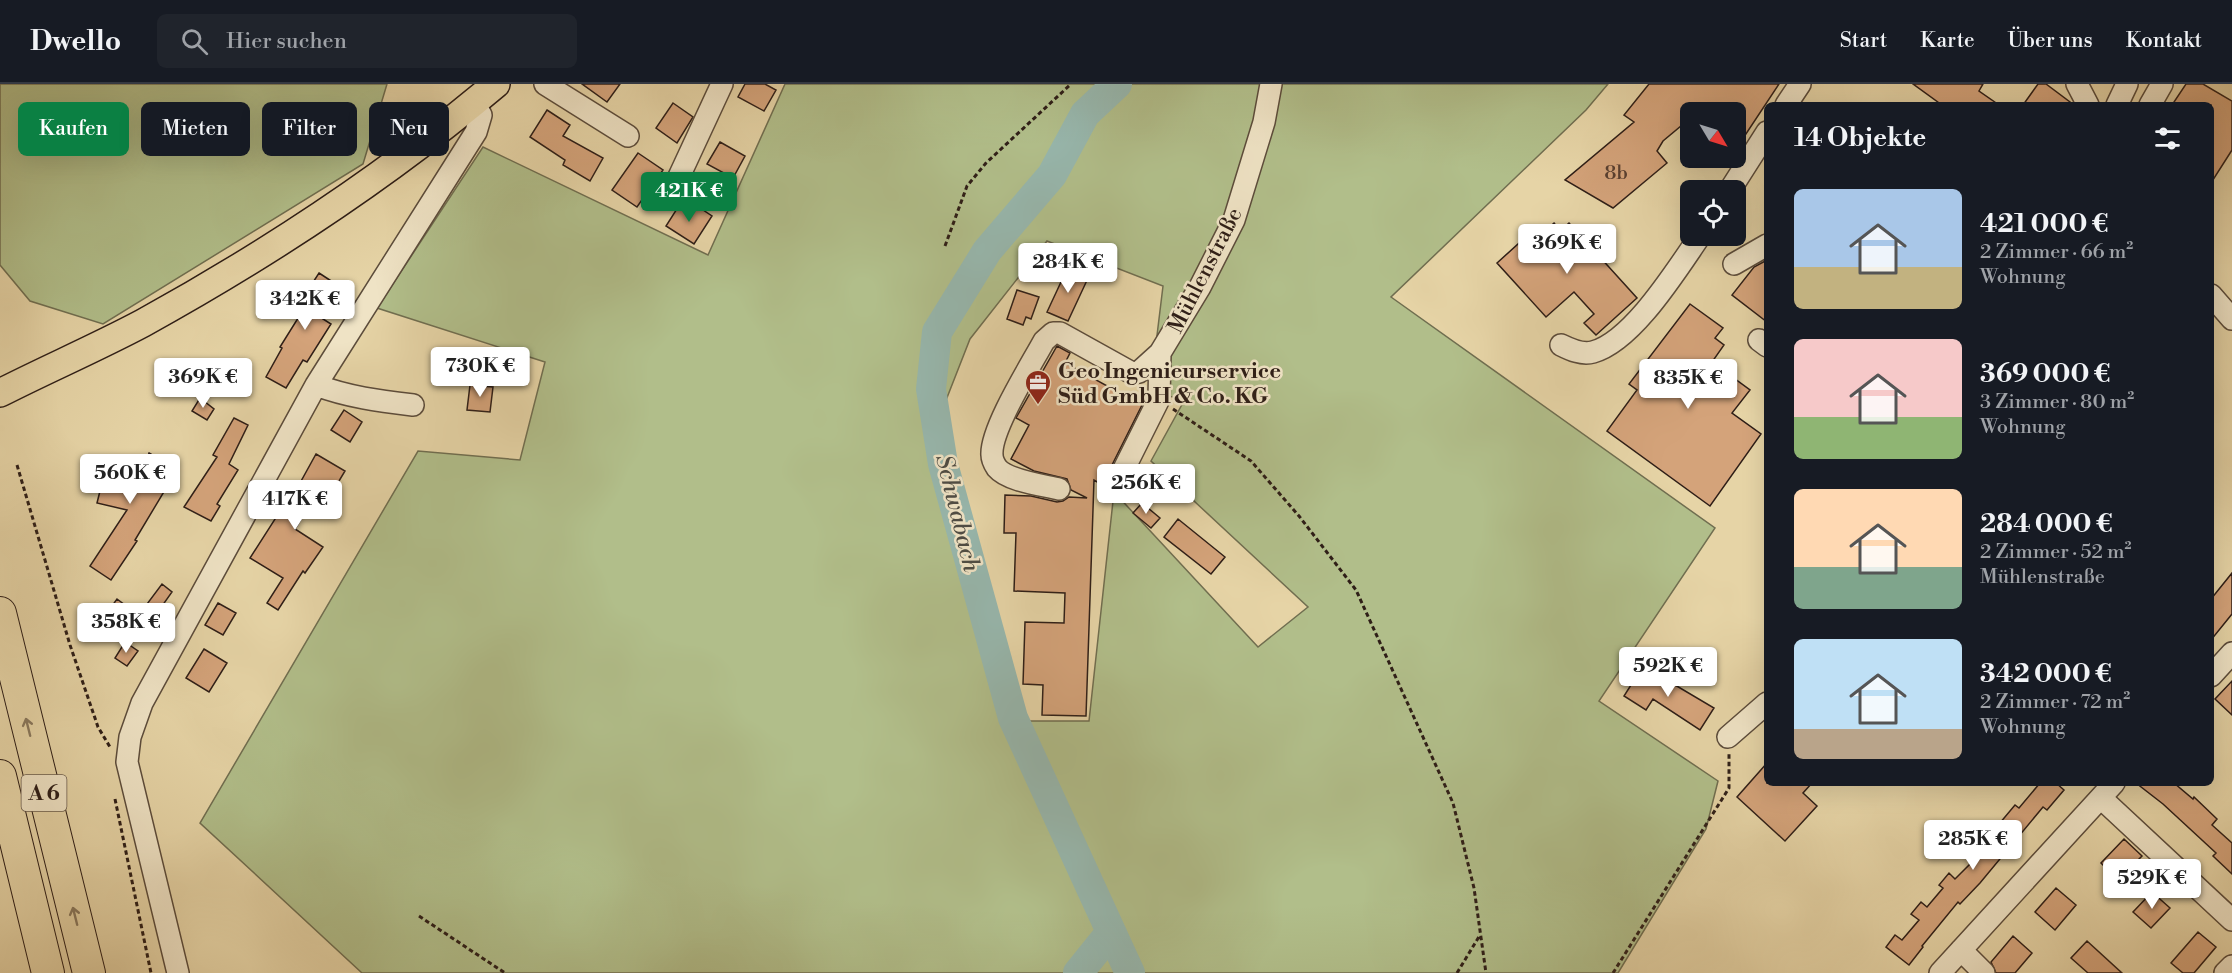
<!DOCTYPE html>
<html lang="de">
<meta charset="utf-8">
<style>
:root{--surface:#171b24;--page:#20242c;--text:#f1f3f6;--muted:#9ea1a6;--line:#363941;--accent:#0b8043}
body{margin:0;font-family:"Libre Bodoni",serif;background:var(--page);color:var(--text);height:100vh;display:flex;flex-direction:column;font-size:22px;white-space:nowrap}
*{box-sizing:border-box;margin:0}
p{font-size:20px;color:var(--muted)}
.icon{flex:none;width:33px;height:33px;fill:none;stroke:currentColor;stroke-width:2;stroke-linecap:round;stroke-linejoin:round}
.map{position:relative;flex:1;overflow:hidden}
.drawer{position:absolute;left:1764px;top:18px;width:450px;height:684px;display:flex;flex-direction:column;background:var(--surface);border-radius:9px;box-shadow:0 6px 24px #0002}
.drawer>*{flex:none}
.guide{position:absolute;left:18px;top:18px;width:570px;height:54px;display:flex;gap:12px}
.needle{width:39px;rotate:128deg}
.fabs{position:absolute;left:1680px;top:18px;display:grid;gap:12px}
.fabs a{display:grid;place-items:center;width:66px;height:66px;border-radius:9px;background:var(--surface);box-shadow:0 6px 24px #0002;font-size:30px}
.price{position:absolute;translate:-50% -51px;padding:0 14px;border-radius:6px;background:#fff;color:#222;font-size:20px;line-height:39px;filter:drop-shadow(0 2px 3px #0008)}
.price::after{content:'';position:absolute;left:50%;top:36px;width:18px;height:14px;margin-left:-9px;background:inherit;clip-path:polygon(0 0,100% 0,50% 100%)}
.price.active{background:var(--accent);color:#fff}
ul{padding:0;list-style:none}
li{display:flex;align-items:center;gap:18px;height:150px;padding:0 30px}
li span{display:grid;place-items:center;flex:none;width:168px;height:120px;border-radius:9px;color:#555}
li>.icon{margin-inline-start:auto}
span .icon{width:72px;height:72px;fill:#fffc;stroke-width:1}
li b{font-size:26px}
h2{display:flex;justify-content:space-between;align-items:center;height:72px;padding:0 30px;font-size:26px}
.tag{padding:0 21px;border-radius:9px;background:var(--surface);box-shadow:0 6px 24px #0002;font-size:21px;line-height:54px}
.tag.active{background:var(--accent);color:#fff}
header{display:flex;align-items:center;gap:36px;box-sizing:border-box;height:84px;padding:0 30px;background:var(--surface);border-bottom:2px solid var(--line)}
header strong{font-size:28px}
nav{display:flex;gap:33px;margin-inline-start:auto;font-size:21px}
.search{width:420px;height:54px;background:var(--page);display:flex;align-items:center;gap:15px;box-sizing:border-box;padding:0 21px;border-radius:9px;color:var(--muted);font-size:22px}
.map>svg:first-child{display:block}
.green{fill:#b1be8a;stroke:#706e50;stroke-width:1.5;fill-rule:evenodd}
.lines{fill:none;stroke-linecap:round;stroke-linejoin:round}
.river{stroke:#97b7ad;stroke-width:30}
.building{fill:#d4a37a;stroke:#2e1e17;stroke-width:1.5}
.minor-casing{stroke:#5c4c3b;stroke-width:24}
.major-casing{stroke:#2e1e17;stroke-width:30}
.highway-casing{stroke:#2e1e17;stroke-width:34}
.path{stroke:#2e1e17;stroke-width:3;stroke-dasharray:4.5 3;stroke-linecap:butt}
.minor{stroke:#efe3c5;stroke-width:21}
.major{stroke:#e6d4a6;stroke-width:27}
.highway{stroke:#e6d4a6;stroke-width:32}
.oneway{stroke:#8a795e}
.labels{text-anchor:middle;stroke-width:5;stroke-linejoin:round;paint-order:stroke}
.number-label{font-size:20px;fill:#583f30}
.shield{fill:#efe3c5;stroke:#68594b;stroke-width:1.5}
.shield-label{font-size:21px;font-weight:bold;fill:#2e1e17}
.street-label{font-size:22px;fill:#2e1e17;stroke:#efe3c5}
.poi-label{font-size:22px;font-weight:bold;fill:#2e1e17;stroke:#efe3c5;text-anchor:start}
.water-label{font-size:24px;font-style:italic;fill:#4e4c44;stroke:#efe3c5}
</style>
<header>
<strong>Dwello</strong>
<div class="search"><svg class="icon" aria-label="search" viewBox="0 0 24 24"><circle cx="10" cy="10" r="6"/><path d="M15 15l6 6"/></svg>Hier suchen</div>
<nav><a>Start</a><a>Karte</a><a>Über uns</a><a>Kontakt</a></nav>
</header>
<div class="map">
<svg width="2232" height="889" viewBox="0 0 2232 889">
<rect width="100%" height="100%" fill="#e6d4a6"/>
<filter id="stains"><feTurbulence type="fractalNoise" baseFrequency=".00333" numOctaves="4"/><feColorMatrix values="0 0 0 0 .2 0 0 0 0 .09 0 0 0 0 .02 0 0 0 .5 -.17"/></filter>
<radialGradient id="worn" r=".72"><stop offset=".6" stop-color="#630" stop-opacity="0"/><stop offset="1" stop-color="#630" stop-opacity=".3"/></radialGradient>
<path class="green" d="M0 0H387L363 80 103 240 30 217 0 181Z
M785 0H1608L1586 26 1391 213 1715 444 1599 617 1718 697 1706 745 1618 889H362L200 739 418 367 520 376 545 278 377 224 483 63 708 171ZM1047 157 1163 202 1150 309 1185 315 1151 377 1308 523 1258 563 1114 408 1089 637H1024L941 329 970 255Z"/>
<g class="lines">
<path class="river" d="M1117 0 1085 30 1052 91 987 167 937 248 931 305 943 380 1013 634 1130 889
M1078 889 1111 848"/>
</g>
<path class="building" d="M582 0H620L607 18Z
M745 0H765L776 6 764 27 738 13Z
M1649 0H1779L1736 65V28H1690V50L1681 42 1663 57 1657 67 1667 79 1613 124 1565 96 1634 38 1624 31Z
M1913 0H1983L1979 7 1999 21H1942Z
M2038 0H2046L2074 21H2023Z
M2186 0H2203L2232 17V66L2211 99V21H2172Z
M673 19 693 33 677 59 656 44Z
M547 26 570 41 563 52 603 74 590 97 563 81 565 76 530 53Z
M720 58 745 72 733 94 707 80Z
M638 69 663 86 637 123 612 106Z
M680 120 693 129 697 122 712 132 694 160 666 142Z
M1554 139 1560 147 1569 139 1637 214 1596 251 1584 239 1594 230 1574 208 1546 233 1497 179 1529 150 1535 156Z
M1767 176V238L1732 211 1754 183Z
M1068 183 1089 192 1068 237 1047 228Z
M319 189 342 204 323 235 331 240 307 278 303 276 286 304 266 293 282 264 280 263 305 223 299 220Z
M1017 206 1039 213 1031 235 1026 233 1023 241 1007 235Z
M1690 220 1723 244 1715 254 1724 261 1712 278 1750 306 1732 329 1761 350 1710 422 1607 347 1637 306 1629 300Z
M1057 262 1070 269 1065 279 1142 321 1106 393 1104 402 1094 396 1086 632 1042 631 1043 601 1023 600 1025 538 1064 539 1065 509 1014 507 1016 449H1004L1005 411 1031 412 1057 418 1063 417 1069 413 1087 414 1071 406 1067 395 1034 387 1011 375 1029 341 1016 334Z
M470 301 493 303 490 328 467 326Z
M200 314 214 325 207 336 192 327Z
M344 326 362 338 350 358 331 346Z
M234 334 248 341 229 380 238 386 217 420 220 422 211 437 184 423 217 373 213 371Z
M149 369 177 386 135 456 137 457 111 496 90 482 127 426 97 419 109 371 145 380Z
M316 370 345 387 333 407 322 401 295 445 323 463 305 489 303 487 278 526 267 519 283 494 250 474 293 407 295 408Z
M1142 419 1160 434 1151 444 1133 429Z
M1178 435 1225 473 1211 490 1164 453Z
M2232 489V530L2211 556V515Z
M162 500 172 508 155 532 144 524Z
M117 515 141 533 129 551 104 533Z
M218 519 236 529 223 551 205 541Z
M125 558 138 567 127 582 115 574Z
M204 565 227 579 209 608 186 594Z
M1643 582 1714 624 1700 646 1653 615 1646 626 1624 612Z
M2232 597V631L2215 615Z
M1767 679V699H1812L1803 709 1817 722 1785 757 1737 713Z
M2040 699H2056L2064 706 2047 726 2043 723 1980 799 1960 820 1958 818 1922 862 1923 863 1909 881 1886 863 1895 851 1902 856 1919 836 1911 830 1921 818 1927 823 1943 804 1939 801 1949 789 1955 795 1976 774 1967 767 1979 753 1984 758 2015 721 2019 724Z
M2136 699H2174L2193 715 2194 713 2217 735 2212 741 2232 759V790L2213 772 2216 769 2163 720Z
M2124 755 2142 772 2118 796 2101 779Z
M2056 804 2076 821 2055 846 2035 828Z
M2152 808 2170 824 2151 844 2133 828Z
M2198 848 2216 863 2194 889H2183L2171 879Z
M2013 852 2032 869 2015 889H1996L1991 878Z
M2087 857 2122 889H2088L2071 874Z"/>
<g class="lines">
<defs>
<path id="minor" d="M545 0 628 52
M2077 0 2088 21
M1786 21 1800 0
M2117 21 2127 0
M2150 21 2162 0
M677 97 722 0
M1730 106 1767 48
M1734 180 1767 161
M2211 211 2232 235
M1759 256 1767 262
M1561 261C1571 266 1582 271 1593 268 1633 257 1677 185 1700 152
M316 301C348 313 379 317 413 321
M1117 399 1159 315 1160 269 1200 203 1234 136 1264 38 1271 0
M1059 405C1042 401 1008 397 997 384 995 381 992 375 992 371 990 346 1031 281 1044 257L1053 249H1060L1132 289 1139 288 1160 269
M2211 592 2232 569
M1728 653 1767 619
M2101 714 2232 836
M1961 866 1984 889
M178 889 127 678 130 653 142 619 316 301 476 48 481 31 474 19
M1940 889 2114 699
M2225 889 2232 882"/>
<path id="major" d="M0 309C47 285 96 264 143 239 268 170 387 92 496 0"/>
<path id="highway" d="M0 529 89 889
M0 692 48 889"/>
</defs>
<use href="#minor" class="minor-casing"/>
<use href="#major" class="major-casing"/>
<use href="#highway" class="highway-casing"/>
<path class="path" d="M945 162 967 102 986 79 1071 0
M1173 325 1251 377 1299 432 1356 506 1453 719 1474 804 1486 889
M17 381 70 561 98 643 110 663
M115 715 151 889
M419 832 505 889
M1457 889 1480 851
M1613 889 1729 704V670"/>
<use href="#minor" class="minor"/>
<use href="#major" class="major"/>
<use href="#highway" class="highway"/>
</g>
<defs><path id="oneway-shaft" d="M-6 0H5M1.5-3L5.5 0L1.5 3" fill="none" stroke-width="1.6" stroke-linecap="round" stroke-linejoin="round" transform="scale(1.5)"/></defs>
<g class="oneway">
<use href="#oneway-shaft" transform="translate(28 643) rotate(-104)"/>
<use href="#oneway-shaft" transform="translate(75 832) rotate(-104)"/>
</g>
<defs>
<symbol id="office-pin" viewBox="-11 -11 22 30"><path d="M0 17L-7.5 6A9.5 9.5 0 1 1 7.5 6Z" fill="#8f2418" stroke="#efe3c5"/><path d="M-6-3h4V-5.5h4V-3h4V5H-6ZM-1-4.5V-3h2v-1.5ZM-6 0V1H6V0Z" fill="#fff"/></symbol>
</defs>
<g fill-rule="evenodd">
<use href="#office-pin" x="1023" y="284" width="30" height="40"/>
</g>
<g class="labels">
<g class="number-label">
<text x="1616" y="95">8b</text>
</g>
<rect class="shield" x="21.5" y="691" width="45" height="36" rx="4.5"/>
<g class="shield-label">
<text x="44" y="716">A 6</text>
</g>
<g class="street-label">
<text transform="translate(1204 186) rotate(-63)" y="8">Mühlenstraße</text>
</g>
<g class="poi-label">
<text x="1058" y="294">Geo Ingenieurservice<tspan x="1058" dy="25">Süd GmbH &amp; Co. KG</tspan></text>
</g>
<g class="water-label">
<text transform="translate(958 429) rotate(76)" y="8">Schwabach</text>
</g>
</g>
<rect width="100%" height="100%" filter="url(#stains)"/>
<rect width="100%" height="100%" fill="url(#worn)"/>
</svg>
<div class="fabs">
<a><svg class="needle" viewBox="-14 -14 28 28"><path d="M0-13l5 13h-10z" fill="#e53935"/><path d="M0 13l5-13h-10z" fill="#9ea1a6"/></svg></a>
<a><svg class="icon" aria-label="locate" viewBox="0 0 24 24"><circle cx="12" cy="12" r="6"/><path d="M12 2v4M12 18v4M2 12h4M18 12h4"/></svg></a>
</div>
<b class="price active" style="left:689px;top:139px">421K €</b>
<b class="price" style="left:1567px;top:191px">369K €</b>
<b class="price" style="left:1068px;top:210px">284K €</b>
<b class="price" style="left:305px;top:247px">342K €</b>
<b class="price" style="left:480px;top:314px">730K €</b>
<b class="price" style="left:203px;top:325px">369K €</b>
<b class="price" style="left:1688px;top:326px">835K €</b>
<b class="price" style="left:130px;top:421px">560K €</b>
<b class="price" style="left:1146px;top:431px">256K €</b>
<b class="price" style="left:295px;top:447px">417K €</b>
<b class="price" style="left:126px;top:570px">358K €</b>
<b class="price" style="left:1668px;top:614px">592K €</b>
<b class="price" style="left:1973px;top:787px">285K €</b>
<b class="price" style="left:2152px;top:826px">529K €</b>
<div class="guide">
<a class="tag active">Kaufen</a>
<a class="tag">Mieten</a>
<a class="tag">Filter</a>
<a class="tag">Neu</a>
</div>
<section class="drawer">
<h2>14 Objekte<svg class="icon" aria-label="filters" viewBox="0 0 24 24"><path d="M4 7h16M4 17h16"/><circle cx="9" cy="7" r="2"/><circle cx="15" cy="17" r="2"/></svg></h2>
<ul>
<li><span style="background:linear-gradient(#a9c7e8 65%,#c2b280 0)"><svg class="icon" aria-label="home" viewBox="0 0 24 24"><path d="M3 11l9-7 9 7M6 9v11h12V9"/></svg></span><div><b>421 000 €</b><p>2 Zimmer · 66 m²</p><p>Wohnung</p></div></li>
<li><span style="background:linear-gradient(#f6c9c9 65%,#8fb573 0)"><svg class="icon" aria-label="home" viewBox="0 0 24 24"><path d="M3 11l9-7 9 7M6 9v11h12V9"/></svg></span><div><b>369 000 €</b><p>3 Zimmer · 80 m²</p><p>Wohnung</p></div></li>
<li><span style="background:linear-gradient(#ffd9b3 65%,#7fa58c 0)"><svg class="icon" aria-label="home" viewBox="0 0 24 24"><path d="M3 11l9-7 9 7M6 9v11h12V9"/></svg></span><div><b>284 000 €</b><p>2 Zimmer · 52 m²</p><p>Mühlenstraße</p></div></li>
<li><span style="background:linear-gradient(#bfe0f5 75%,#b9a48a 0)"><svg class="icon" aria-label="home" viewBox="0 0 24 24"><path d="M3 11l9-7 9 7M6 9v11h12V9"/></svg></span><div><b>342 000 €</b><p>2 Zimmer · 72 m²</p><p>Wohnung</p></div></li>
</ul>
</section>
</div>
